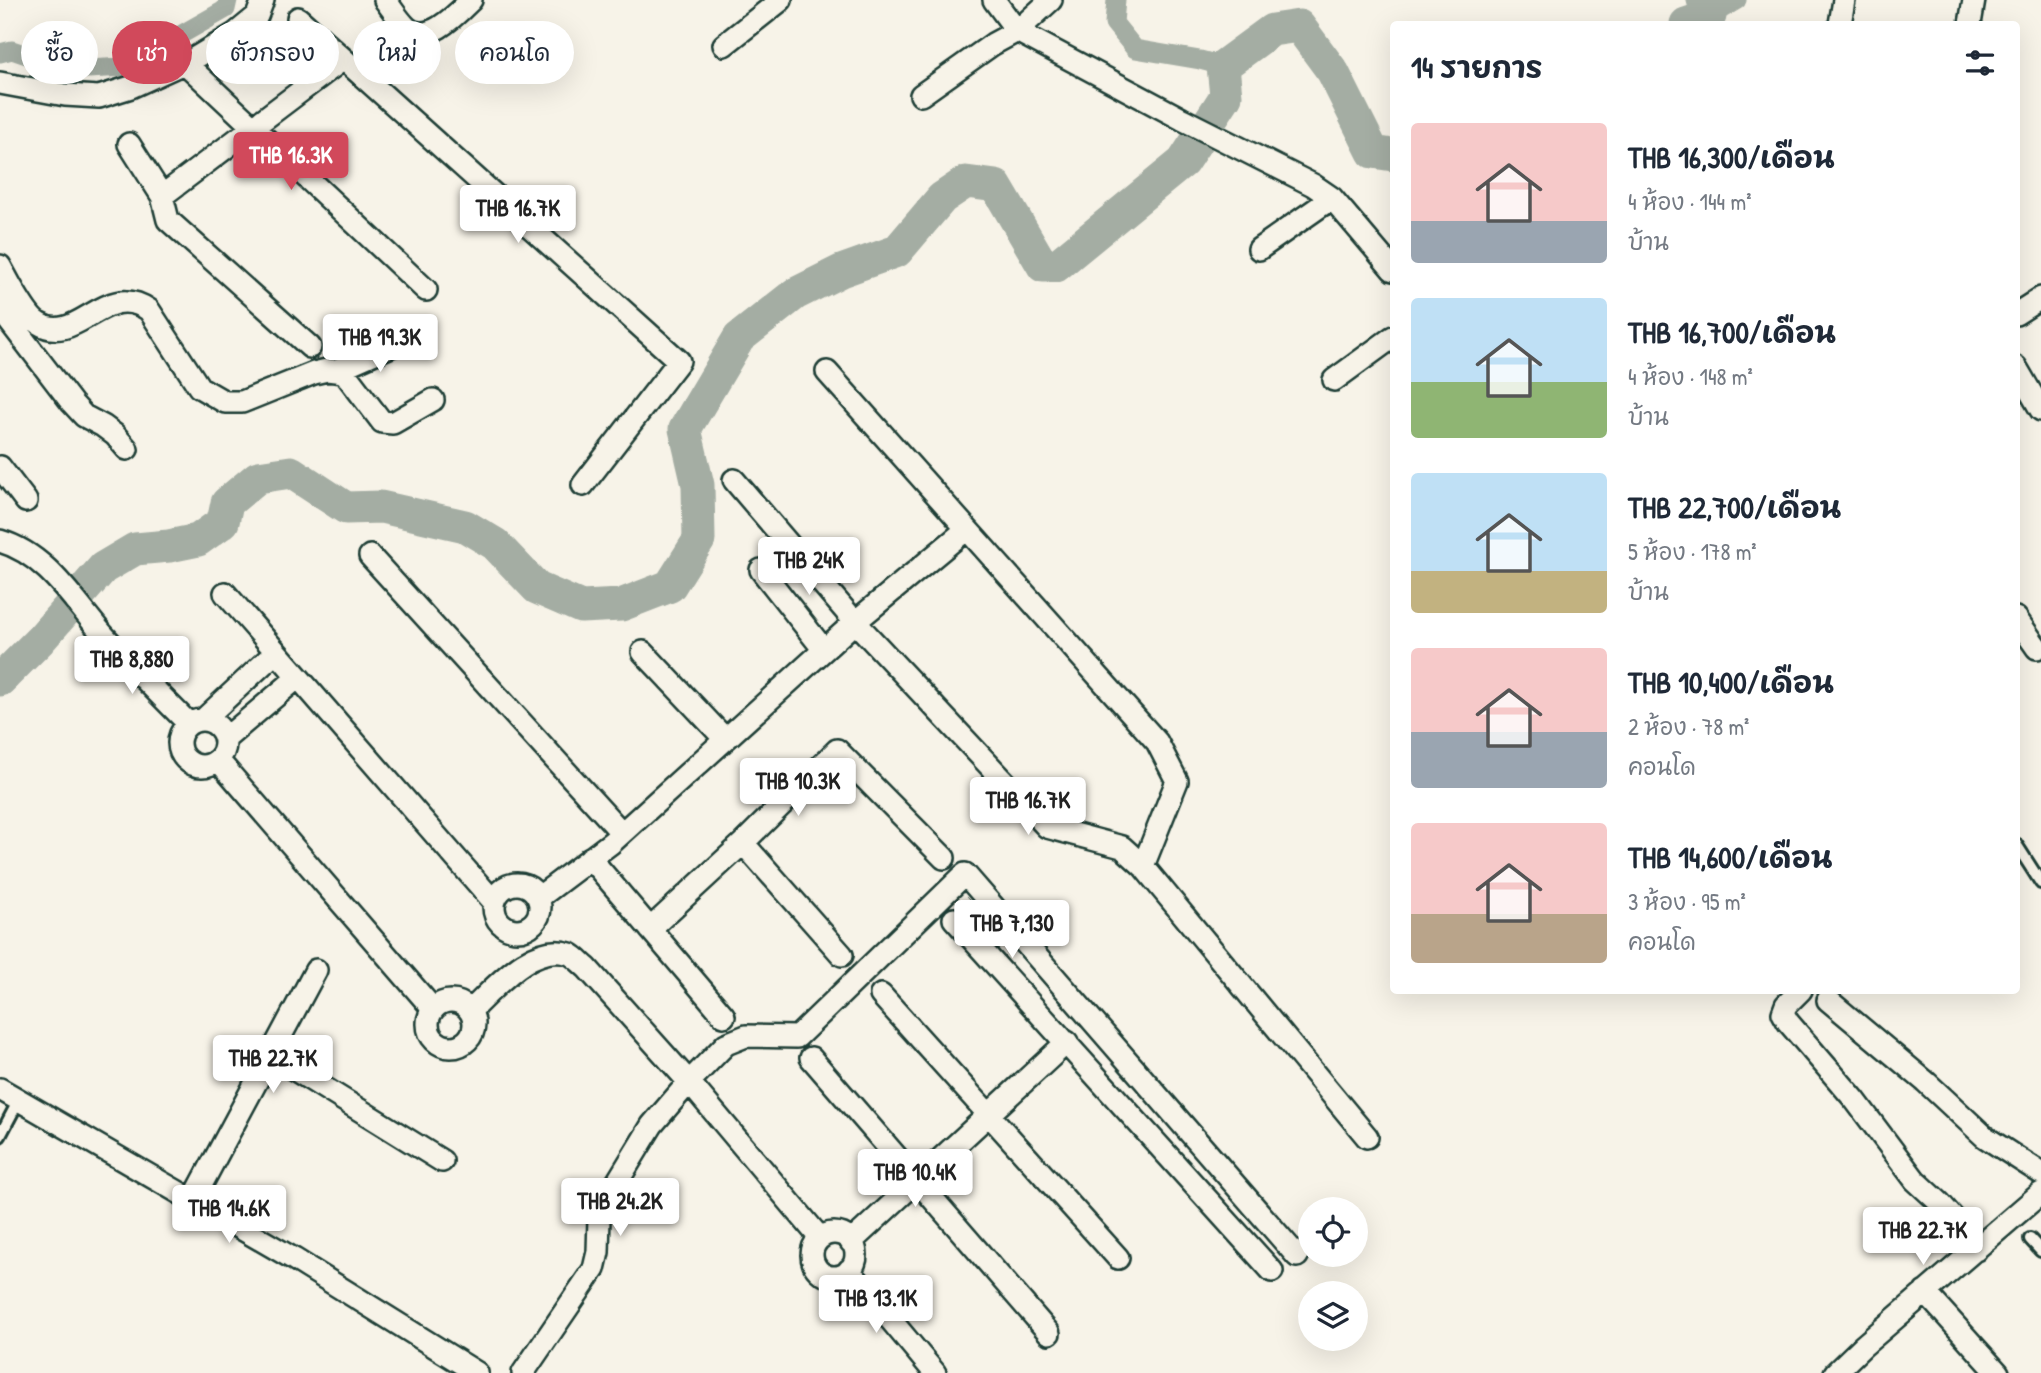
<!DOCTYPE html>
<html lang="th">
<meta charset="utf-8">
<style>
:root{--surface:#fff;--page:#f2f2f3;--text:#1f2937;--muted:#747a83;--accent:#d1495b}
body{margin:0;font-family:"Patrick Hand","Playpen Sans Thai",sans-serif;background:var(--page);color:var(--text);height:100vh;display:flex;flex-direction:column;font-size:26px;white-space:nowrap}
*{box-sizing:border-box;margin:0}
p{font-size:23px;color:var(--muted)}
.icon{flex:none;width:38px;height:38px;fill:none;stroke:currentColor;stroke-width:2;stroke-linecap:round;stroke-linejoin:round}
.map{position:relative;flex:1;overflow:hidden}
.side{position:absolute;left:1390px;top:21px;width:630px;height:973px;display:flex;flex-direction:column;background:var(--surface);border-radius:7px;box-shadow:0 7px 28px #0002}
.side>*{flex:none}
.hud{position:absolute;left:21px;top:21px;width:665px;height:63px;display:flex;gap:14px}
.tools{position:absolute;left:1298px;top:1197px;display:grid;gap:14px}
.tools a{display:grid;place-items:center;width:70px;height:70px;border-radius:50%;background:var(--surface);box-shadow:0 7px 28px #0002;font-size:35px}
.price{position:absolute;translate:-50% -60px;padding:0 16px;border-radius:7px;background:#fff;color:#222;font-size:23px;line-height:46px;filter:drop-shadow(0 2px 4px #0008)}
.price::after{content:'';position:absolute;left:50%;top:42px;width:21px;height:16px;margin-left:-10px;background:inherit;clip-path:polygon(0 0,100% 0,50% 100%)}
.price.selected{background:var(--accent);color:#fff}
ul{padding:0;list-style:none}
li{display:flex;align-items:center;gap:21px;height:175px;padding:0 21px}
li span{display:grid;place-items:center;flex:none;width:196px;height:140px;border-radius:7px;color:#555}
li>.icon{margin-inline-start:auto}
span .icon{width:84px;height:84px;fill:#fffc;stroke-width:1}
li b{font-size:30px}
h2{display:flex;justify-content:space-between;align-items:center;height:84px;padding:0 21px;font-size:30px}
.chip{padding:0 24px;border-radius:32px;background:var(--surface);box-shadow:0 7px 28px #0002;font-size:24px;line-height:63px}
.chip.selected{background:var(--accent);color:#fff}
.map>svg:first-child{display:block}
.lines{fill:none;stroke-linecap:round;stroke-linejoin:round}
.canal{stroke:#a4ada3;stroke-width:19}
.river{stroke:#a4ada3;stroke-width:33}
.lane-casing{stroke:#1f3d34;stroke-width:16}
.street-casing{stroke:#1f3d34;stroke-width:26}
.lane{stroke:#f7f3e8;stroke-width:10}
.street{stroke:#f7f3e8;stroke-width:21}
</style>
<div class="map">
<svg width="2041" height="1373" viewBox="0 0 2041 1373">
<rect width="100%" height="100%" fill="#f7f3e8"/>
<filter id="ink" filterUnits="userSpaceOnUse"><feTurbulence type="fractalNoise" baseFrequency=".0143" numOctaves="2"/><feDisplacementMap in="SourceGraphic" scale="14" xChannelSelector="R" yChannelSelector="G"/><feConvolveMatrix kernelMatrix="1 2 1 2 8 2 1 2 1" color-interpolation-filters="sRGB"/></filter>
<g filter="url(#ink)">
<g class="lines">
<path class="canal" d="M1116 0 1114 23 1135 49 1200 60 1223 66
M1710 16 1737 0
M0 53 12 50 70 70 124 67 226 9 228 0"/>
<path class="river" d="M1686 24 1710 16 1703 0
M0 680 40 640 103 568 135 549 169 546 198 540 223 522 227 503 258 477 291 472 346 508 381 507 465 526 495 544 537 588 581 607 621 605 670 586 699 540 698 485 685 429 739 338 795 294 841 271 897 251 942 198 966 182 996 186 1043 266H1056L1183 162 1226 96 1223 66 1272 30 1299 26 1333 72 1373 152 1393 155"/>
<defs>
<path id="lane" d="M2016 844 2041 883
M0 1136 19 1100
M2030 1239 2041 1251"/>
<path id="street" d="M385 0C392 9 398 19 406 27 426 47 457 14 471 0
M994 0 1017 31 1182 119 1313 185 1332 198 1393 270
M298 18 679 361 583 485
M1840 24 1844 0
M1970 24 1974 0
M724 45 781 0
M185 63 426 290
M0 83 65 95 99 97 131 87 195 58 235 34 257 16 263 0
M921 95 993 44 1017 31 1051 0
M129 144 162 196 168 220 310 347
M162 196 342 60
M1259 249 1332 198
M0 266 12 288 2 298
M12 288C18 298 29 318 38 323 77 348 104 279 149 310L199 387 225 402H242L314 373 327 370 344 372 382 422 393 423 433 400
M0 309 72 403 84 416 103 426 115 435 127 449
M2016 314 2041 298
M2016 367 2041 410
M334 371 409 338
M827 372 1157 742 1177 781 1143 866
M1334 380 1393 337
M0 467 26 501
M734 480 855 622 1047 827 1122 847 1143 866 1367 1137
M0 541C48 555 74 602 106 638 133 668 161 696 189 724
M370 556 621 832
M761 570 824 650
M225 593 494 902
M2016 618 2037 648
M643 652 725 739
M203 720 276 652
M179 743a23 23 0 1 1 46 0a23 23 0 1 1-46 0Z
M225 739 297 678
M218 760 433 1009
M743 843 842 955
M590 858 724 1016
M494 907a23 23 0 1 1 46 0a23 23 0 1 1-46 0Z
M538 898 611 843 855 622 967 529
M954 919 1272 1271
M650 929 743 843 837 750 944 858
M1801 990 1786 1005 1783 1013 1788 1022 1855 1100 1915 1180 1940 1203 1962 1228 1976 1250
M881 995 1118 1258
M1828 1000 1926 1082 1985 1137 2041 1173
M428 1024a23 23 0 1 1 46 0a23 23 0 1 1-46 0Z
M470 1011C495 988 532 941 570 954 576 957 582 964 587 968L689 1082 820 1238
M271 1055 442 1161
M811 1058 1049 1333
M0 1089 294 1259 477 1373
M193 1200 316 970
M812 1255a22 22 0 1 1 44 0a22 22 0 1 1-44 0Z
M851 1242 1067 1042
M849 1270 935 1373
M1925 1292 1998 1373
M523 1373 594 1269 598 1252 599 1218 605 1202 652 1125 689 1082 726 1044 746 1036 797 1037 965 874 1297 1256
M1835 1373 1863 1346 2041 1193"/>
</defs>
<use href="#lane" class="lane-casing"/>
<use href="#street" class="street-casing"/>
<use href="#lane" class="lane"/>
<use href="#street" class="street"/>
</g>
</g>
</svg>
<div class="tools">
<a><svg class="icon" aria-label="locate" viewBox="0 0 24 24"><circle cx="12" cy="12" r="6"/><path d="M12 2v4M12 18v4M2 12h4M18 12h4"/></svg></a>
<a><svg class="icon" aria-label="layers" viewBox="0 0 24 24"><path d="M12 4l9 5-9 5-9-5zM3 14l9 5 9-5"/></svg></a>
</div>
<b class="price selected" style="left:291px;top:192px">THB 16.3K</b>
<b class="price" style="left:518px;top:245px">THB 16.7K</b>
<b class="price" style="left:380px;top:374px">THB 19.3K</b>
<b class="price" style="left:809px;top:597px">THB 24K</b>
<b class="price" style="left:132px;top:696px">THB 8,880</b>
<b class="price" style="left:798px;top:818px">THB 10.3K</b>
<b class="price" style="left:1028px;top:837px">THB 16.7K</b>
<b class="price" style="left:1012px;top:960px">THB 7,130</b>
<b class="price" style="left:273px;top:1095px">THB 22.7K</b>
<b class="price" style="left:915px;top:1209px">THB 10.4K</b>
<b class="price" style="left:620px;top:1238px">THB 24.2K</b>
<b class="price" style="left:229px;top:1245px">THB 14.6K</b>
<b class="price" style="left:1923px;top:1267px">THB 22.7K</b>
<b class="price" style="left:876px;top:1335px">THB 13.1K</b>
<div class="hud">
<a class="chip">ซื้อ</a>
<a class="chip selected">เช่า</a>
<a class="chip">ตัวกรอง</a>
<a class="chip">ใหม่</a>
<a class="chip">คอนโด</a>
</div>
<section class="side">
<h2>14 รายการ<svg class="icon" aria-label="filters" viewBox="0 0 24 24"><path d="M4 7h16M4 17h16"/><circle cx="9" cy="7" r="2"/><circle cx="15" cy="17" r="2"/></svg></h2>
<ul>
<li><span style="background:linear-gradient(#f6c9c9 70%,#9aa5b1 0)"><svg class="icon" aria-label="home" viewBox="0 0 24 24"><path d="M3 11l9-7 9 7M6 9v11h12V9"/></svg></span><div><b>THB 16,300/เดือน</b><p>4 ห้อง · 144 m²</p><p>บ้าน</p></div></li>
<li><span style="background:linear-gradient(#bfe0f5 60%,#8fb573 0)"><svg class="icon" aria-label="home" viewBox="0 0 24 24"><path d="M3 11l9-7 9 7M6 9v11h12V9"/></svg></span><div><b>THB 16,700/เดือน</b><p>4 ห้อง · 148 m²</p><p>บ้าน</p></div></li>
<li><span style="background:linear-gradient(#bfe0f5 70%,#c2b280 0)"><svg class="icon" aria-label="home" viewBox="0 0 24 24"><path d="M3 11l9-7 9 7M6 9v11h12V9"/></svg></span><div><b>THB 22,700/เดือน</b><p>5 ห้อง · 178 m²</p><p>บ้าน</p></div></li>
<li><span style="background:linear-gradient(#f6c9c9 60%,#9aa5b1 0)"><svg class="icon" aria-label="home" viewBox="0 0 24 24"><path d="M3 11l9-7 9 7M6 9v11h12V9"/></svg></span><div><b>THB 10,400/เดือน</b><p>2 ห้อง · 78 m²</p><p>คอนโด</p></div></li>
<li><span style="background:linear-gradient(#f6c9c9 65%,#b9a48a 0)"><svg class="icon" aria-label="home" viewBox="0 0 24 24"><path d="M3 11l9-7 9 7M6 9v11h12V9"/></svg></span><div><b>THB 14,600/เดือน</b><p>3 ห้อง · 95 m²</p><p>คอนโด</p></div></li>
</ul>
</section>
</div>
